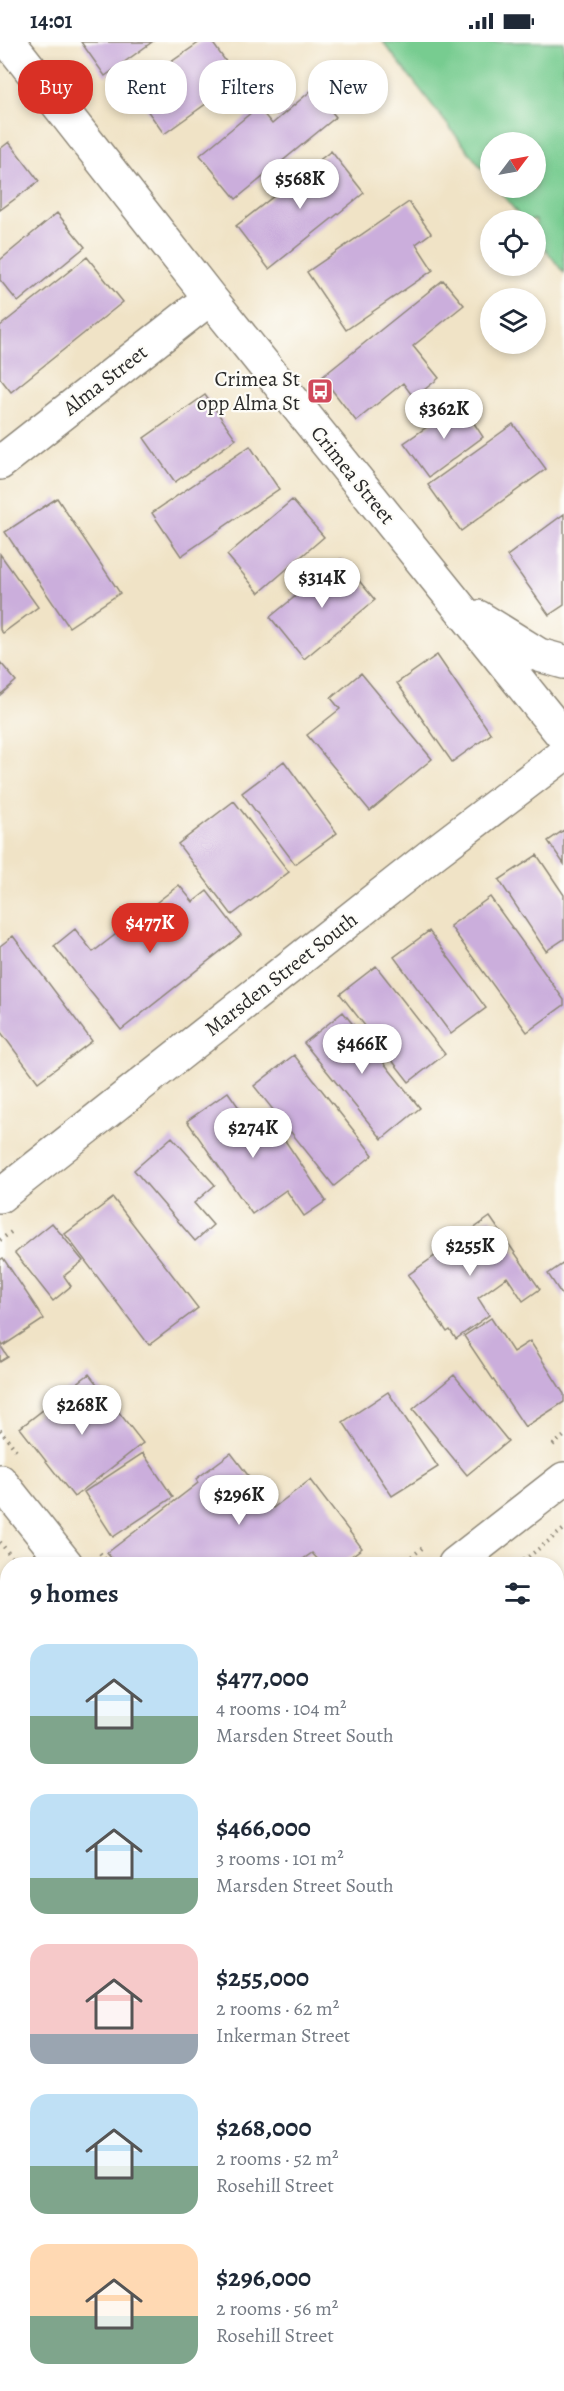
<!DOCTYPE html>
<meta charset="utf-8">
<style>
:root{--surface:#fff;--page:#f2f2f3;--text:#1f2937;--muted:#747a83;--accent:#d93025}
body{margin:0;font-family:Alegreya,serif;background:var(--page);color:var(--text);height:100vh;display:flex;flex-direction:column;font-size:22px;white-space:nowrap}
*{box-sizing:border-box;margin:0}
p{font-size:20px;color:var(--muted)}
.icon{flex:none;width:33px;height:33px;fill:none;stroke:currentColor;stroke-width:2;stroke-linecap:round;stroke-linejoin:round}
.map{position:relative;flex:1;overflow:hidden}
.panel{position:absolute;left:0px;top:1515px;width:564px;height:834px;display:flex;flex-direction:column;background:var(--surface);border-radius:24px 24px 0 0;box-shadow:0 3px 9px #0003}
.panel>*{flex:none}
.top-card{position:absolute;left:18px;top:18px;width:528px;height:54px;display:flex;gap:12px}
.needle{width:39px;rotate:58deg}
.tools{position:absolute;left:480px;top:90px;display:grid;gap:12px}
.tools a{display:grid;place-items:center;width:66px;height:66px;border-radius:50%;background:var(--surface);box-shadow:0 3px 9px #0003;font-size:30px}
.price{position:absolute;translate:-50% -51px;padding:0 14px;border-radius:21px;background:#fff;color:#222;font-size:20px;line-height:39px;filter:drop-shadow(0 2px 3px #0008)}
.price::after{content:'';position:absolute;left:50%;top:36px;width:18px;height:14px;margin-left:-9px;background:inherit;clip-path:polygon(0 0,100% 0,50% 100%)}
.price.current{background:var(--accent);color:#fff}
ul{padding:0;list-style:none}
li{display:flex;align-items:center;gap:18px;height:150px;padding:0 30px}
li span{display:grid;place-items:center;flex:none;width:168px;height:120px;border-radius:18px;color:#555}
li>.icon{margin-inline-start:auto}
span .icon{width:72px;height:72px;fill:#fffc;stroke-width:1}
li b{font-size:26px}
h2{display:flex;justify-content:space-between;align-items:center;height:72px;padding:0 30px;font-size:26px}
.pill{padding:0 21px;border-radius:24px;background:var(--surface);box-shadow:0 3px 9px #0003;font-size:21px;line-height:54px}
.pill.current{background:var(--accent);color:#fff}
.status{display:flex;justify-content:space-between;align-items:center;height:42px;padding:0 30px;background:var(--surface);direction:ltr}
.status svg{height:16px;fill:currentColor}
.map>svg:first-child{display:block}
.green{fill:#77cc90;stroke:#517c5e;stroke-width:1.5}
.building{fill:#cbaedc}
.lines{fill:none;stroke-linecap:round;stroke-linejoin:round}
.minor-casing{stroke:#8e8778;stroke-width:36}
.path{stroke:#8e8778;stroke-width:4;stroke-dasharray:1.5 4.5;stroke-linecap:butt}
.minor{stroke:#fff;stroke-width:33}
.labels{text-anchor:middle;stroke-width:4.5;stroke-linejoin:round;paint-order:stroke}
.poi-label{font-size:21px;fill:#2b2b2b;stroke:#fdfcf7;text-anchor:end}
.street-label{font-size:21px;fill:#2b2b2b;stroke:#fdfcf7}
</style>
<div class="status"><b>14:01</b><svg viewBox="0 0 49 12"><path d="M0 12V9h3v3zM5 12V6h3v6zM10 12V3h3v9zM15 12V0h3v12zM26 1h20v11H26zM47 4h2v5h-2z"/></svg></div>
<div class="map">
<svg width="564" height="2349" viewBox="0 0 564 2349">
<rect width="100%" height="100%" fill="#fdfcf7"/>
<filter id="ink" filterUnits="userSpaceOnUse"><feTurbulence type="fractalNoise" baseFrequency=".0167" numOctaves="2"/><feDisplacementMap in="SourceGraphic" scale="12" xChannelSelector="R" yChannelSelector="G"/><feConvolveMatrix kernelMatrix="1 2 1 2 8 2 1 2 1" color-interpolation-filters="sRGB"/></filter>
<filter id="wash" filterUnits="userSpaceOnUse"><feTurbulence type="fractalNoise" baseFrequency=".008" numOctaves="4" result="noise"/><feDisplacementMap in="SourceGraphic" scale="24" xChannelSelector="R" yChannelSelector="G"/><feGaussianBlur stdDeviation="1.35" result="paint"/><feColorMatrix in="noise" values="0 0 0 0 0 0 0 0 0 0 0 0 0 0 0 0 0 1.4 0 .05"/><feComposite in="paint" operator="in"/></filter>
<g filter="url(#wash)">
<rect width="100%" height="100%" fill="#f0e3c6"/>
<path class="green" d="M383 0H564V231L536 195V178H523L497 146H536V100H490V137Z"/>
<g id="blocks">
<path class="building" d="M81 0H152L105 34Z
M200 0H212L239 38 164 92 132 47Z
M313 47 336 75 236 157 200 113 258 65 272 82Z
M9 100 39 139 0 168V107Z
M331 109 364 151 269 227 236 184Z
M409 160 431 191 416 202 433 228 346 288 307 230Z
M57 171 85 205 18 260 0 238V218Z
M87 215 123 260 11 350 0 336V284Z
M443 238 464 263 413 304 439 336 414 356 403 341 356 379 322 335Z
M205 353 236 397 175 440 144 396Z
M461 361 483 395 429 435 404 401Z
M513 382 546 427 461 489 428 443Z
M250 404 279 447 181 514 152 471Z
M57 456 120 551 69 585 5 490Z
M292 458 324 495 259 551 227 513Z
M564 472V563L549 573 507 514Z
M0 512 38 565 3 591 0 588Z
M341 517 375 558 304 617 270 575Z
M437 613 491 692 452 720 397 641Z
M0 620 16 639 0 653Z
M361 631 432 717 370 769 307 693 340 667 331 656Z
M284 719 337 791 295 822 242 751Z
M234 759 289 830 232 873 178 802Z
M564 788V822L548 799Z
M537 813 564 853V897L546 909 499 838Z
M179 843 193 860 207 849 241 893 121 988 54 904 75 887 93 910Z
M490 855 564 958V963L527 990 450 884Z
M429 889 486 966 451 992 394 915Z
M13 894 92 999 38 1040 0 989V904Z
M376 924 445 1012 409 1040 340 952Z
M343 970 420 1066 382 1097 304 1001Z
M294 1013 373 1113 334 1144 254 1044Z
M228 1050 266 1104 282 1094 326 1159 304 1174 286 1148 252 1172 187 1079Z
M172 1095 215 1143 194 1161 213 1183 195 1199 134 1128Z
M113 1156 198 1266 149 1303 65 1192Z
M490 1175 540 1247 523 1259 507 1235 478 1256 489 1273 456 1297 450 1288 447 1290 408 1233Z
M52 1181 83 1219 64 1234 71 1244 53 1259 15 1211Z
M3 1216 44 1277 3 1304 0 1299V1218Z
M564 1221V1256L548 1232Z
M491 1276 513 1310 530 1299 564 1352V1360L525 1385 464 1294Z
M0 1303 8 1315 0 1320Z
M89 1332 143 1401 74 1455 20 1386Z
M454 1333 508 1399 467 1433 413 1367Z
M388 1350 438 1425 392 1454 343 1380Z
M143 1411 173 1455 113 1495 84 1450Z
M231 1411 273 1466 310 1438 362 1506 341 1522H322L312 1511 296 1522H116L107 1511 198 1441 196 1437Z
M564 1544V1560L556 1552Z
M556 1564 564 1573V1631L556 1638Z
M0 1565 8 1576V1602L0 1607Z
M8 1628V1709L0 1716V1635Z
M8 1724V1809L4 1811 0 1805V1729Z
M564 1900V1983L556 1990V1907Z
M564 2017V2039L556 2028V2023Z
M8 2175V2231L0 2238V2182Z
M564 2300V2349H507L516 2342H556V2306Z
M100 2342H142L148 2349H90Z"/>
</g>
</g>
<g filter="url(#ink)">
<use href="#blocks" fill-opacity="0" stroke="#8e8778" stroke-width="1.5"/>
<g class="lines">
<defs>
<path id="minor" d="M9 0 210 256 564 695
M0 421 210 256
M478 575 539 613 564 620
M0 1154 434 811 564 712
M0 1439 66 1522
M455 1522 564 1437
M0 1881 8 1875
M556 2145 564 2155"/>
</defs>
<use href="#minor" class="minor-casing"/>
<path class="path" d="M0 1198 14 1188
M0 1388 16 1408
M553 1403 564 1394
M0 1500 17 1522
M100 1511 109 1522
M402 1522 425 1504
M519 1522 564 1487
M0 1837 8 1832
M0 1933 8 1927
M556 2087 564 2096
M556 2203 564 2213"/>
<use href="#minor" class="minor"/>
</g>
</g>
<defs>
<symbol id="bus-square" viewBox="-11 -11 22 22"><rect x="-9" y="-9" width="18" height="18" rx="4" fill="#d1495b" stroke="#fdfcf7"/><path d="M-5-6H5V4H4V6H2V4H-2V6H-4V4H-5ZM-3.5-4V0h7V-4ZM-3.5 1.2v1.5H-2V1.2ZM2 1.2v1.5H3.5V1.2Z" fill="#fff"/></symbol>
</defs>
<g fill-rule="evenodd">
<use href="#bus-square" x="305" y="334" width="30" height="30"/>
</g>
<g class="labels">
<g class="poi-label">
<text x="300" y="344">Crimea St<tspan x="300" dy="24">opp Alma St</tspan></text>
</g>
<g class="street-label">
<text transform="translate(105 338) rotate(-38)" y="7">Alma Street</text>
<text transform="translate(353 433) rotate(51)" y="7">Crimea Street</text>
<text transform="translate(281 932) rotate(-38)" y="7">Marsden Street South</text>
</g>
</g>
</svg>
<div class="tools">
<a><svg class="needle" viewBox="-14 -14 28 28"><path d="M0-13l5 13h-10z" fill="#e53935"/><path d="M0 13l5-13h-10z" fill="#747a83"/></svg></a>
<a><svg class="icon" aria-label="locate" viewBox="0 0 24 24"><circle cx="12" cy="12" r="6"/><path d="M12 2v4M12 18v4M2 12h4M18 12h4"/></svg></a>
<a><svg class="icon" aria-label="layers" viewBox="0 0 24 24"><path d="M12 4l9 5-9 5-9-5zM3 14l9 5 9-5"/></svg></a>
</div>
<b class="price" style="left:300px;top:168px">$568K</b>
<b class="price" style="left:444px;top:398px">$362K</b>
<b class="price" style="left:322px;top:567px">$314K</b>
<b class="price current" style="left:150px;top:912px">$477K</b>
<b class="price" style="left:362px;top:1033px">$466K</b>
<b class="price" style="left:253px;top:1117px">$274K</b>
<b class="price" style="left:470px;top:1235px">$255K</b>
<b class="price" style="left:82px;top:1394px">$268K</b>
<b class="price" style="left:239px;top:1484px">$296K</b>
<div class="top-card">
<a class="pill current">Buy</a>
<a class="pill">Rent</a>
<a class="pill">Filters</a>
<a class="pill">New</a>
</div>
<section class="panel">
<h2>9 homes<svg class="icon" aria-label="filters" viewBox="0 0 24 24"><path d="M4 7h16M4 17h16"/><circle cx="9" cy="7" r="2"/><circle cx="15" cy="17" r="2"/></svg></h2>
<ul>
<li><span style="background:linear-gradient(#bfe0f5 60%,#7fa58c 0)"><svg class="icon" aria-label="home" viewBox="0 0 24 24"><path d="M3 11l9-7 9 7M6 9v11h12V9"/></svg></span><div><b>$477,000</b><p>4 rooms · 104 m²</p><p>Marsden Street South</p></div></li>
<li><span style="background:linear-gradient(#bfe0f5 70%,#7fa58c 0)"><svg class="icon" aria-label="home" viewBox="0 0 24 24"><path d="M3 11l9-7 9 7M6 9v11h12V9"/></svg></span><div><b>$466,000</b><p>3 rooms · 101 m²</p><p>Marsden Street South</p></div></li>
<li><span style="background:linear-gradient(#f6c9c9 75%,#9aa5b1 0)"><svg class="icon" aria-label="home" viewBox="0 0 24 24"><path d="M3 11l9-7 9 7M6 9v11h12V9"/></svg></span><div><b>$255,000</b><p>2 rooms · 62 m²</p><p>Inkerman Street</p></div></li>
<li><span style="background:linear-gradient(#bfe0f5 60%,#7fa58c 0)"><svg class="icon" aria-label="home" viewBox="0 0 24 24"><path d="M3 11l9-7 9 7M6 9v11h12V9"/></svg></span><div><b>$268,000</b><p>2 rooms · 52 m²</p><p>Rosehill Street</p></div></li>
<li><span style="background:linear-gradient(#ffd9b3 60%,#7fa58c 0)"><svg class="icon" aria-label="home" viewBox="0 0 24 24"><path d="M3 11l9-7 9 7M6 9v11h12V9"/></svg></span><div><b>$296,000</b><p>2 rooms · 56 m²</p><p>Rosehill Street</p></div></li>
</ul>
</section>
</div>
